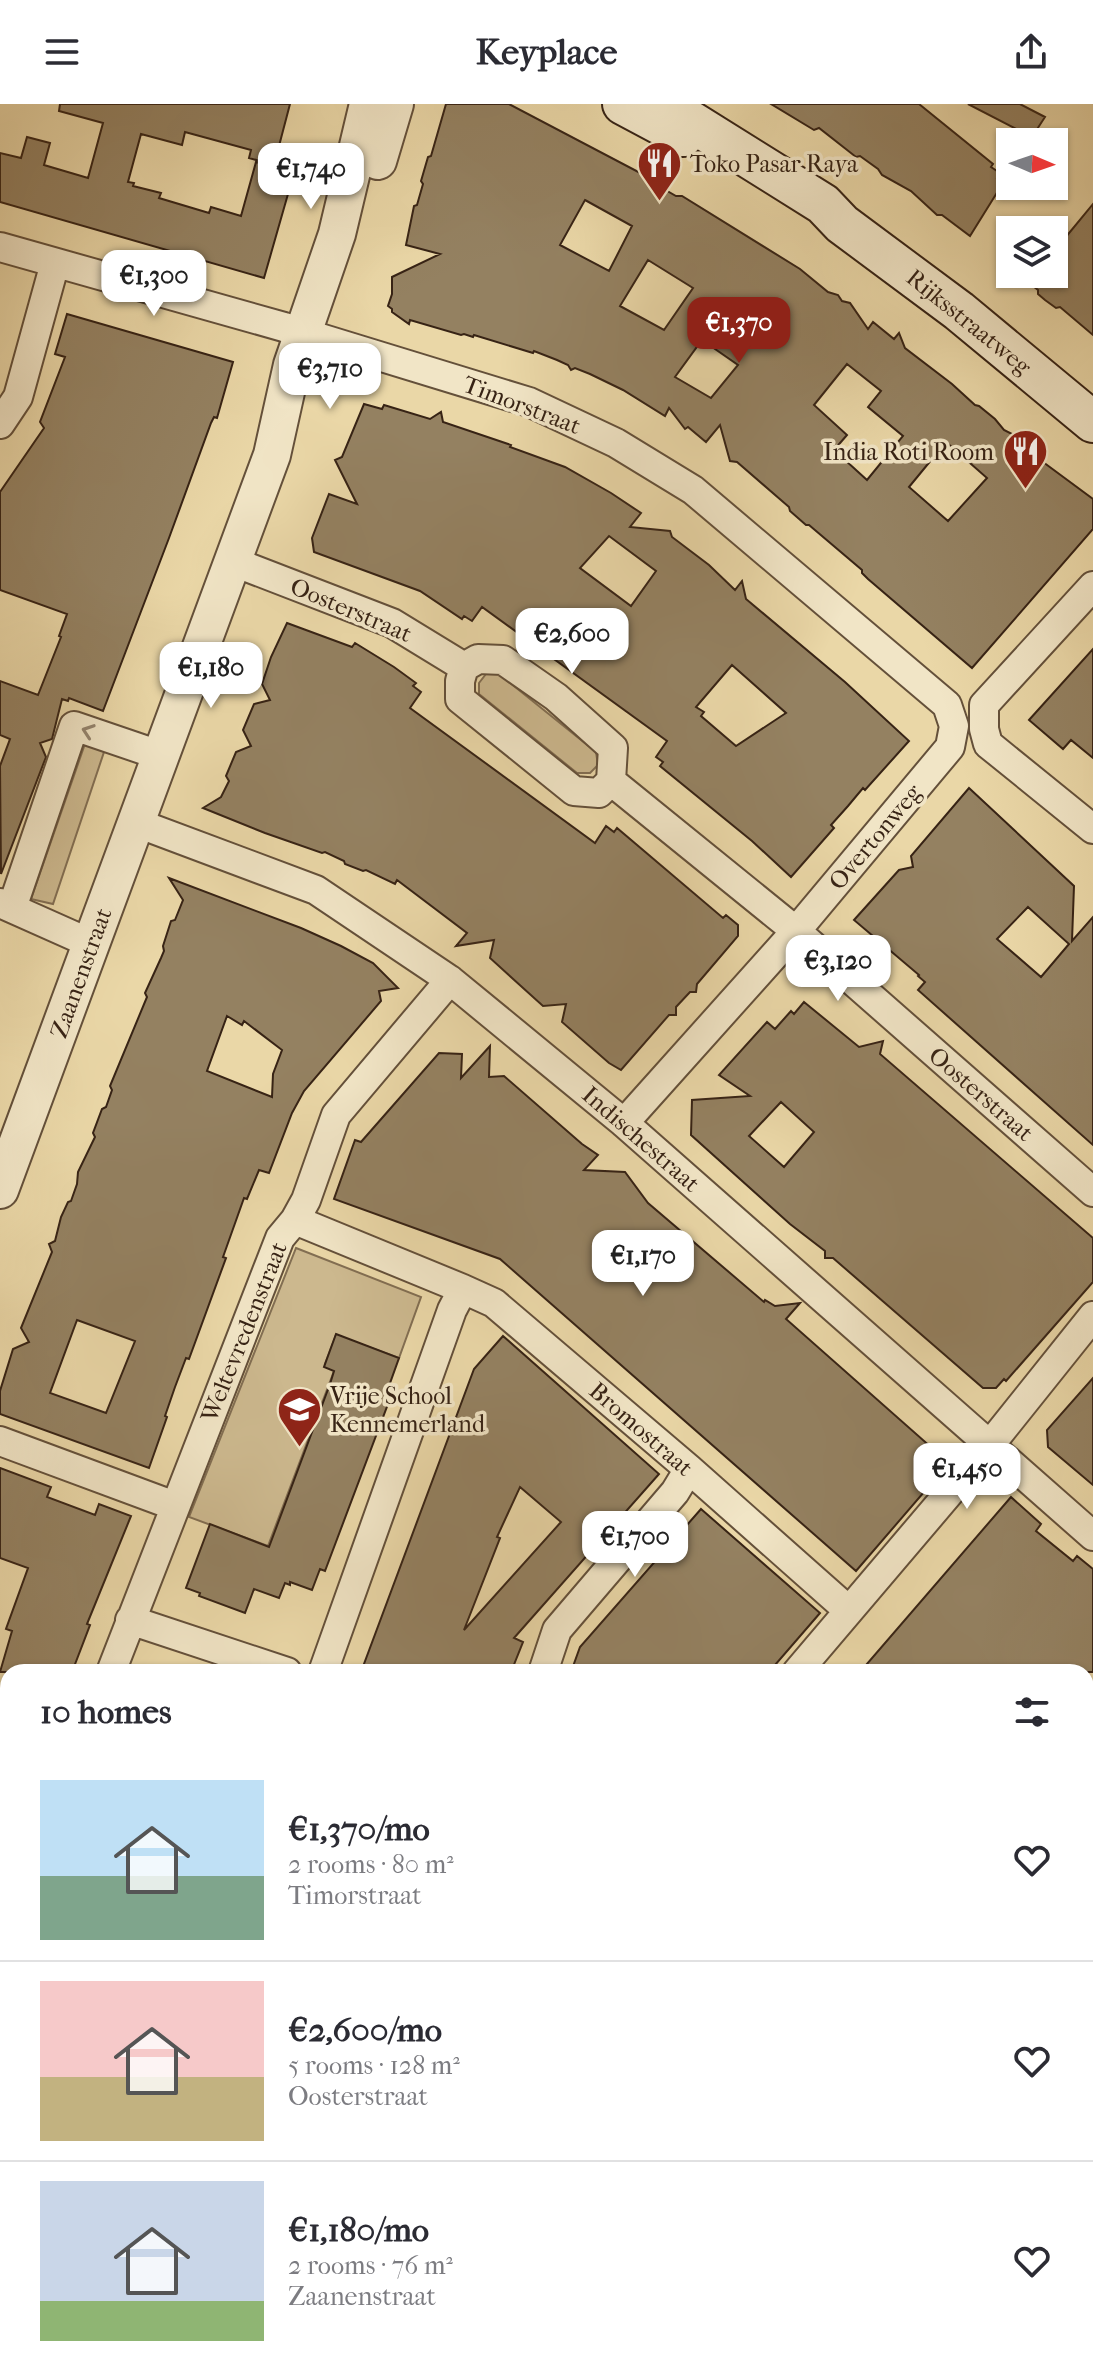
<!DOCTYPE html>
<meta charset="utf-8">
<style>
:root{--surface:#fff;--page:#f2f2f3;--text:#2b2b33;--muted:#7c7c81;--line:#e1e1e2;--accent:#8f2418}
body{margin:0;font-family:"IM FELL French Canon",serif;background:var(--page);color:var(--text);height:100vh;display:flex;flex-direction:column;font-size:30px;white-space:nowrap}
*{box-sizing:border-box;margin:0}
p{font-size:26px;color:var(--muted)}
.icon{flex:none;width:44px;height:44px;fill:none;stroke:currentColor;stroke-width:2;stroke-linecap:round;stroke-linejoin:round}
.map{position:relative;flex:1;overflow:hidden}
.sheet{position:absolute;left:0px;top:1560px;width:1094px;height:714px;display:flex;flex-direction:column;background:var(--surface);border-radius:24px 24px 0 0;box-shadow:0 2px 6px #0004}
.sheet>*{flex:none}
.needle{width:52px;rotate:92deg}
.controls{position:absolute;left:996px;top:24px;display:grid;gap:16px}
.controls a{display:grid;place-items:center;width:72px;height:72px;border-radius:0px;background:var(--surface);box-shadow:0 2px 6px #0004;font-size:40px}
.price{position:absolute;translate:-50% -68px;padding:0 18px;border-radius:16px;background:#fff;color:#222;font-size:26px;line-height:52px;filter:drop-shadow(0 2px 4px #0008)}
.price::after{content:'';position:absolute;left:50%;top:48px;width:24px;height:18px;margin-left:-12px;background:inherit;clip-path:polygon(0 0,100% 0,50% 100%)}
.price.current{background:var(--accent);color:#fff}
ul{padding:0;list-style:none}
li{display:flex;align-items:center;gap:24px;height:200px;padding:0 40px}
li+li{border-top:2px solid var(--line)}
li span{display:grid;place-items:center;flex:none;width:224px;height:160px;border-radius:0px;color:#555}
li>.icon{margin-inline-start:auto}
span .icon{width:96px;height:96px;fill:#fffc;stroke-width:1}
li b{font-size:34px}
h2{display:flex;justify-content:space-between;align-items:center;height:96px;padding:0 40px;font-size:34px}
header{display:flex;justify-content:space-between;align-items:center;height:104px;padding:0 40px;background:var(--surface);font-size:36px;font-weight:800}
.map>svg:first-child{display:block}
.green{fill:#ccb88e;stroke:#826e52;stroke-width:2}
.water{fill:#ad9a75;stroke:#7e6a4f;stroke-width:2}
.building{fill:#948161;stroke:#372315;stroke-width:2;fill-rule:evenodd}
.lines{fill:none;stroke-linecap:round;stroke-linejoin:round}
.minor-casing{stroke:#64503a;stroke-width:32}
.tertiary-casing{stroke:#64503a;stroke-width:40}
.secondary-casing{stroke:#372315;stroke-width:44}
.minor{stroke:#f1e5c6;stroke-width:28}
.tertiary{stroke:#f1e5c6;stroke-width:36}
.secondary{stroke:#f1e5c6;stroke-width:40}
.oneway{stroke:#94846e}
.labels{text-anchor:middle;stroke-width:7;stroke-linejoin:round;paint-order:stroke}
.poi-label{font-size:24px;fill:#372315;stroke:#f1e5c6;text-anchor:start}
.street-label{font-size:24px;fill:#372315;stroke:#f1e5c6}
</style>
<header><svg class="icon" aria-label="menu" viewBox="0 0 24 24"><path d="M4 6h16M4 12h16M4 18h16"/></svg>Keyplace<svg class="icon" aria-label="share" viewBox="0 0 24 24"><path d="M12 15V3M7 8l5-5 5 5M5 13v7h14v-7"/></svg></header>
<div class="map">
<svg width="1093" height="2273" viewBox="0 0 1093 2273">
<rect width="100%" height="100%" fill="#ead7a7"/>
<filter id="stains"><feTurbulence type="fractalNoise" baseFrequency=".0025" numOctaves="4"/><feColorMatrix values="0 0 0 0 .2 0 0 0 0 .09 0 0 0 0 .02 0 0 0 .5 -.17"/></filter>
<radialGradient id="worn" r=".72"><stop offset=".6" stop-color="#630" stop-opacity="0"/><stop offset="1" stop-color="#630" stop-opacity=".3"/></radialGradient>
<path class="green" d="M486 570H499L596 648 598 661 590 669H577L479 590V579Z
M87 634 106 642 53 800 31 795Z
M296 1144 421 1193 399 1254 336 1231 325 1260 334 1267 268 1442 189 1413Z"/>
<path class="water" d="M0 2055 8 2058V2266H521L534 2273H0Z"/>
<path class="building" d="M60 0H290L274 61 249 54 251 46 185 28 182 41 141 30 128 78 134 79 133 82 161 89 159 94 209 109 211 103 241 112 256 58 294 69 264 174 0 98V49L21 54 27 33 50 39 44 61 88 74 103 19 59 7Z
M446 0H509L646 72 645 74 676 92H682L800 165 828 188 838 191 842 197 850 199 868 225 873 218 894 235 899 229 905 244 952 280 975 301 979 302 995 315 1004 326 1014 331 1018 338 1043 358 1093 395V425L972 564 868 475 862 469V466L809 421H806L790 407 789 403 737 358 730 357 720 321 706 338 688 323 685 325 669 304 665 312 623 286 590 270 575 264 571 266 568 261 557 256 534 247 533 249 474 231 473 233 464 230 461 231 410 216 409 220 392 208V205L388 202 392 190V173L440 150 406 141 414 102 417 101 423 80 421 77 428 53 431 52ZM585 96 632 122 609 167 560 141ZM648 156 693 184 664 226 620 202ZM702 236 738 261 711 294 675 273ZM847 260 881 287 868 303 903 332 867 376 834 346 847 331 814 301ZM946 338 987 374 948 417 909 383Z
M771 0H919L993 60 991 63 1000 69 997 74 1003 79 970 132 942 111H937L911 87 882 71 878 65 860 52 856 53 819 24 814 26Z
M968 0H1020L1045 13 1032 33Z
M1093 100V231L1060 203 1056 204 1045 196 1038 190V186L1018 170H1054V125L1065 134Z
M67 210 233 258 217 314 214 313 211 319 169 434 103 607 69 594 68 597 62 595 52 635 40 639 46 653 1 770 0 662 10 635 0 631V577L38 591 61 533 59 532 67 510 0 486V388L44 324 40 318 65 253 55 250Z
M364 300 382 305 384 301 430 315 441 308 443 318 511 341 510 343 565 363 611 389 641 409 630 423 670 427 672 433 709 461 735 486 742 477 746 495 845 578 909 637 865 686 863 684 848 702 831 721 834 724 791 773 752 737 660 662 663 658 656 653 667 637 482 503 472 517 464 512 462 515 420 487 314 448 312 434 329 390 357 400 335 356 342 353ZM609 432 656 467 631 502 580 464ZM732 561 786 609 736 642 701 612 704 608 696 603Z
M287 519 352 543 355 539 394 563 416 579 413 582 421 588 410 604 595 739 606 722 614 728 617 724 723 814 726 811 738 821V832L697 880 696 888H690L676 903V911H669L621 966 609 959 562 918 566 900 543 902 490 854 494 836 456 842 467 829 397 776 395 780 366 766 363 767 345 760 344 757 325 748 322 749 265 729 203 704 221 693 229 677 226 672 236 648 251 642 243 626 254 600 270 596 262 580 271 553Z
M1093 545V654L1071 636 1063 645 1029 616Z
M969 684 1074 782 1072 837 1093 813V1041L918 886 925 878 918 872 919 871 854 816 899 766 913 763 911 752ZM1028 803 1069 840 1041 873 997 835Z
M169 774 301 824 341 842 373 859 398 884 379 887 381 897 304 987 292 1009 269 1069 259 1066 247 1095 244 1094 223 1153 226 1154 189 1255 186 1254 175 1283 165 1312 167 1313 149 1364 0 1310V1287L13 1245 29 1238 21 1224 52 1148 49 1140 55 1137 61 1113 68 1098 71 1097 77 1080 78 1068 95 1033 93 1029 102 1005 106 1003 112 986 110 982 147 893 145 889 161 854 164 847 163 842 171 817 175 816 183 796ZM227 912 242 921 244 917 282 946 273 970 272 993 207 967ZM77 1216 135 1237 106 1309 50 1289Z
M804 898 859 943 883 937 880 950 1093 1134V1178L1006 1277 1004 1275 996 1284H983L833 1154H825V1147L790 1120 691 1031 692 996 750 992 719 971 767 918 775 925 791 907 794 910ZM781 998 814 1028 784 1063 749 1032Z
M490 942 489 973 504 972 582 1040 598 1051 584 1066 625 1068 648 1099 764 1198 765 1196 775 1202 800 1199 786 1215 949 1359 856 1467 500 1155 334 1095 355 1036 361 1038 439 949 462 950 461 974Z
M336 1230 399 1254 389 1282 394 1284 325 1467 320 1465 312 1486 290 1478V1481L285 1479 279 1494 254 1485 245 1509 199 1492 200 1489 186 1484 210 1420 269 1443 330 1280 334 1267 324 1263Z
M503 1232 659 1370 514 1534 523 1538 511 1568H361L474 1265ZM520 1383 561 1418 464 1526 500 1434 497 1433Z
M1093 1274V1381L1048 1343 1047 1326Z
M0 1364 51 1383 47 1393 95 1411 99 1400 131 1412 87 1520 90 1521 72 1568H0L12 1527 6 1525 28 1464 0 1454Z
M1011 1393 1041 1420 1036 1427 1073 1457 1077 1452 1093 1465V1568H860Z
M701 1405 820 1509 769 1568H571L580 1543Z"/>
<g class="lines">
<defs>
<path id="minor" d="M0 143 284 223 529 298 616 339 693 386 947 601 954 622 950 643 796 827 624 1019
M0 320 18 293 55 159
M234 458 392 519 464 563
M1093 482 984 601V625L988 640 1093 725
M478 555 503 556 556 593 613 644 611 677 599 689 574 687 460 595V577L464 563Z
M611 677 796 827 1093 1088
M137 719 316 786 450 876 624 1019 1093 1432
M0 799 92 840
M12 804 74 622 162 652
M295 1116 463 1185 452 1206 323 1568
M463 1185 494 1199 689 1365 848 1506
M0 1337 175 1402
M130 1516 287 1568
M111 1568 280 1134 295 1116 306 1096 336 1011 450 876
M543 1568 557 1526 675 1388 689 1365
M797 1568 989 1342 1093 1212
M1086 1644 1093 1636
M1086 2130 1093 2111
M1086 2162 1093 2164
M922 2266 943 2273
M1022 2273 1025 2266"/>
<path id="tertiary" d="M378 57 395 0
M0 1086 272 351 292 261 337 130 368 0"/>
<path id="secondary" d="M623 0 683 32
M663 0 823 100 842 120 959 207 1093 318
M0 1936 8 1939
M687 2266 698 2273
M737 2266 746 2273"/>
</defs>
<use href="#minor" class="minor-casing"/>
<use href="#tertiary" class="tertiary-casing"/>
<use href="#secondary" class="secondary-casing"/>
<use href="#minor" class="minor"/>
<use href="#tertiary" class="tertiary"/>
<use href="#secondary" class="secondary"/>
</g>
<defs><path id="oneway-chevron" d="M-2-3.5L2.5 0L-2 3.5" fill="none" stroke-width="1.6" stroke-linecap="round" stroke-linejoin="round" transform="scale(2)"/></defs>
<use class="oneway" href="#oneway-chevron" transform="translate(88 627) rotate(-161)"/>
<defs>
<symbol id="restaurant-pin" viewBox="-11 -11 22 30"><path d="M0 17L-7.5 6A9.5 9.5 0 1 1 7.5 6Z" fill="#8f2418" stroke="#f1e5c6"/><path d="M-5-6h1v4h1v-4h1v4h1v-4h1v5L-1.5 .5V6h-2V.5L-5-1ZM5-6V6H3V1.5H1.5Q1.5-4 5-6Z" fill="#fff"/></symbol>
<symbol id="school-pin" viewBox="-11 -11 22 30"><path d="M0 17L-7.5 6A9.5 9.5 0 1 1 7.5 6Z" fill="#8f2418" stroke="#f1e5c6"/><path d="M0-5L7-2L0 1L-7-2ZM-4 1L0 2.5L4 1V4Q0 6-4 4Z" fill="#fff"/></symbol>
</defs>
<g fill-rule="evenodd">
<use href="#restaurant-pin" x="634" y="34" width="51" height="69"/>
<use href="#restaurant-pin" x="1000" y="322" width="51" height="69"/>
<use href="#school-pin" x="274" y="1280" width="51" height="69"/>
</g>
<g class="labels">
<g class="poi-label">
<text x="690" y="68">Toko Pasar Raya</text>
<text x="994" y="356" text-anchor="end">India Roti Room</text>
<text x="330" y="1300">Vrije School<tspan x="330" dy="28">Kennemerland</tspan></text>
</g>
<g class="street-label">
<text transform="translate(969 218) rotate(39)" y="8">Rijksstraatweg</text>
<text transform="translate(522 301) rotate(21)" y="8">Timorstraat</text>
<text transform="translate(351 506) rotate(23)" y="8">Oosterstraat</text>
<text transform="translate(875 733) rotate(-50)" y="8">Overtonweg</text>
<text transform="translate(81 869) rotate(-70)" y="8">Zaanenstraat</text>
<text transform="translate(981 990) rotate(41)" y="8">Oosterstraat</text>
<text transform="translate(641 1035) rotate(41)" y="8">Indischestraat</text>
<text transform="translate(244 1228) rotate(-68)" y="8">Weltevredenstraat</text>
<text transform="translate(641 1325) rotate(41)" y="8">Bromostraat</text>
</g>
</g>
<rect width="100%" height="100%" filter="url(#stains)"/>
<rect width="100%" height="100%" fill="url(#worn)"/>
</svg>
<div class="controls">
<a><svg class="needle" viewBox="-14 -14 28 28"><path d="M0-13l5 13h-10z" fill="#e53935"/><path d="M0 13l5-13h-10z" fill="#7c7c81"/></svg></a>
<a><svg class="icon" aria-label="layers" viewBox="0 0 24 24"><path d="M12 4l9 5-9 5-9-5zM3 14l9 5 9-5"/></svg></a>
</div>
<b class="price" style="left:311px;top:107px">€1,740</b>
<b class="price" style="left:154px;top:214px">€1,300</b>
<b class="price current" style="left:739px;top:261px">€1,370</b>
<b class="price" style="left:330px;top:307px">€3,710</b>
<b class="price" style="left:572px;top:572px">€2,600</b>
<b class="price" style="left:211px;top:606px">€1,180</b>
<b class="price" style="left:838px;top:899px">€3,120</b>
<b class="price" style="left:643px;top:1194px">€1,170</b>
<b class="price" style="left:967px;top:1407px">€1,450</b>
<b class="price" style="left:635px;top:1475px">€1,700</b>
<section class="sheet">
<h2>10 homes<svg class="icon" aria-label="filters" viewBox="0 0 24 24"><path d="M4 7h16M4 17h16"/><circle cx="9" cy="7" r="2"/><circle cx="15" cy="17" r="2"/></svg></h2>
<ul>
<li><span style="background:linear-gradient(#bfe0f5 60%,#7fa58c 0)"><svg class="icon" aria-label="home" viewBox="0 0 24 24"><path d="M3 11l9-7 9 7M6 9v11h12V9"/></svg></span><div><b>€1,370/mo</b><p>2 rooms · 80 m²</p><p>Timorstraat</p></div><svg class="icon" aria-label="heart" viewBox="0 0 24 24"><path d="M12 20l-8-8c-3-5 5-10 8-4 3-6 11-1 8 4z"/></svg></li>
<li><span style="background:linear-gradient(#f6c9c9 60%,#c2b280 0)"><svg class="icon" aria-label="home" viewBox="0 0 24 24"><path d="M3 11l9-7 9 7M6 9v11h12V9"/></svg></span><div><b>€2,600/mo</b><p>5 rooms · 128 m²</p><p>Oosterstraat</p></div><svg class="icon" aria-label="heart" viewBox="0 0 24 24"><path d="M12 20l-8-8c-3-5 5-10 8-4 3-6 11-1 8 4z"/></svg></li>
<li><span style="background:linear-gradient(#c9d6e8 75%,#8fb573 0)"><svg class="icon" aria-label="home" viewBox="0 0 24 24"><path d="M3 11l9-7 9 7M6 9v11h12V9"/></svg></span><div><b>€1,180/mo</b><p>2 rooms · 76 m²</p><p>Zaanenstraat</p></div><svg class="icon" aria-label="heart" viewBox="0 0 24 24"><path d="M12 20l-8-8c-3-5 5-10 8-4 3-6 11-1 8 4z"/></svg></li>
</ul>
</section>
</div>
